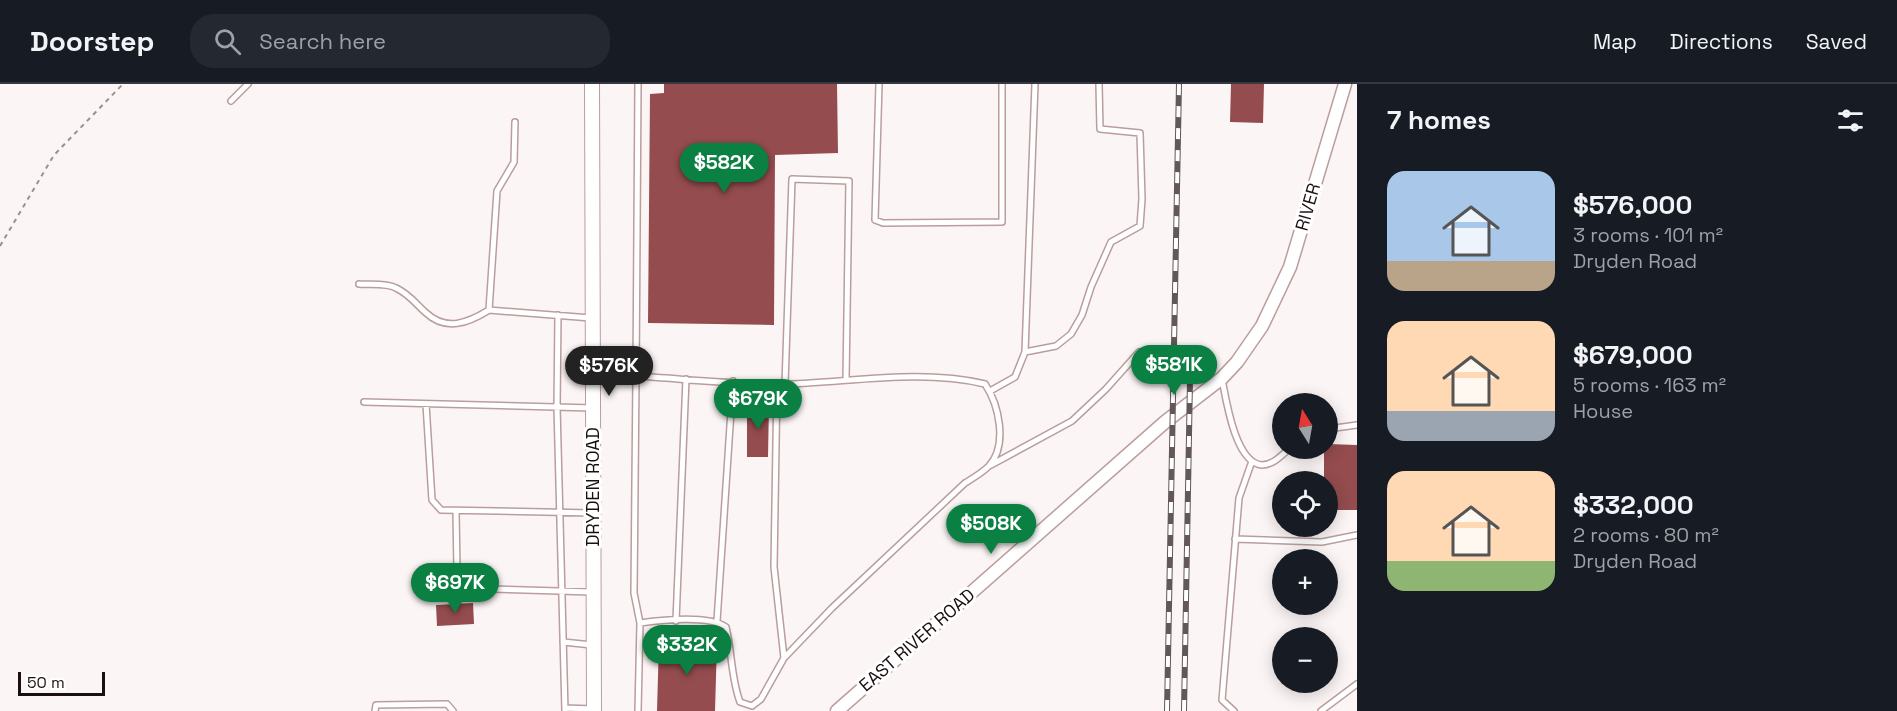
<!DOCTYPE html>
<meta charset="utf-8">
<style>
:root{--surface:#171b24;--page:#242831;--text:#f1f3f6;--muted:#9ea1a6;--line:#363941;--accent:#0b8043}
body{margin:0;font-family:"Space Grotesk",sans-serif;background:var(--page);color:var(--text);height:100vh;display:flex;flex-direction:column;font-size:22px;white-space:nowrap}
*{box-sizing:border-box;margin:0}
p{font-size:20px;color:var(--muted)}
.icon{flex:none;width:33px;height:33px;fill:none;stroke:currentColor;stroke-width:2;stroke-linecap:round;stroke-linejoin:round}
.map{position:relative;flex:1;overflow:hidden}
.side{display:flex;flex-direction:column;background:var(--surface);width:540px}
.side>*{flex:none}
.needle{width:39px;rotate:349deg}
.tools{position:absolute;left:1272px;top:309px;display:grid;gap:12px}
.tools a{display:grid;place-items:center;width:66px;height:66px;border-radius:50%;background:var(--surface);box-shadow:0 3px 15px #0003;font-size:30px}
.scale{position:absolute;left:18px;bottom:15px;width:87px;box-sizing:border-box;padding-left:6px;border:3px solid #1b1010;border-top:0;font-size:16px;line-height:21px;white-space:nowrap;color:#1b1010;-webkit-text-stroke:4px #fff;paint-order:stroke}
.price{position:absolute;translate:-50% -51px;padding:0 14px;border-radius:21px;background:var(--accent);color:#fff;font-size:20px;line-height:39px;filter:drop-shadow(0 2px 3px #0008)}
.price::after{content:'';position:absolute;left:50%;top:36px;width:18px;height:14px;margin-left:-9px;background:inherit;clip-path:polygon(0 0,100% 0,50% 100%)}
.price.selected{background:#222;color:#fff}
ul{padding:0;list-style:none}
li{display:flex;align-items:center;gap:18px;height:150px;padding:0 30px}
li span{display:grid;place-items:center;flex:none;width:168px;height:120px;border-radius:18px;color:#555}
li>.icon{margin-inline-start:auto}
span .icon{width:72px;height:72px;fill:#fffc;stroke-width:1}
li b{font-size:26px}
h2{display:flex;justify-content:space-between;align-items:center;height:72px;padding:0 30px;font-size:26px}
header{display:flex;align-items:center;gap:36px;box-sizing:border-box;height:84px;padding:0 30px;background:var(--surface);border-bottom:2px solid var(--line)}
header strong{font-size:28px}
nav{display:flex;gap:33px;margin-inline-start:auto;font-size:21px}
.search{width:420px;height:54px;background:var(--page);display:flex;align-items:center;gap:15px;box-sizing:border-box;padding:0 21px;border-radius:24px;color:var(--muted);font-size:22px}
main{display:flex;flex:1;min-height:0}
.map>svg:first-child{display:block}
.building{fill:#944c4e}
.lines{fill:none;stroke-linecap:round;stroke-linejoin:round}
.service-casing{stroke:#bb9d9d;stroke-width:8}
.tertiary-casing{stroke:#bb9d9d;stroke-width:15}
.secondary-casing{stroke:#bb9d9d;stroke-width:16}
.path{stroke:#999090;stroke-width:2;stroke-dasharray:4.5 4.5;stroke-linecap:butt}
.service{stroke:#fff;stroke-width:5}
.tertiary{stroke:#fff;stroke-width:12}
.secondary{stroke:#fff;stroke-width:14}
.rail-casing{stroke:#625858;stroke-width:6}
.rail{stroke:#fff;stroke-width:4;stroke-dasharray:11;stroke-linecap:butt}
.labels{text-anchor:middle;stroke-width:6;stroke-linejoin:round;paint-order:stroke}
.street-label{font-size:18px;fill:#1b1010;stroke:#fff}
</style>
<header>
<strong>Doorstep</strong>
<div class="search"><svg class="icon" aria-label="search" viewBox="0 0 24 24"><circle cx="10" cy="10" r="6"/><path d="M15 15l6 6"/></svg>Search here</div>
<nav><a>Map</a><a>Directions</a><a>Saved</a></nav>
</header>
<main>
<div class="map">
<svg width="1357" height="627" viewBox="0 0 1357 627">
<rect width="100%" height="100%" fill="#fcf5f5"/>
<path class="building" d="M664 0H837L838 69 775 71 774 241 648 239 650 10 664 9Z
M1231 0H1264L1263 39 1230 38Z
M747 319H769L768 373H747Z
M1328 360 1357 361V426H1328V398H1324V364H1328Z
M473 519 474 540 437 542 436 521Z
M659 557 717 558 715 627H657Z"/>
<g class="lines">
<defs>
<path id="service" d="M879 0 875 136 883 139 1002 138V0
M231 17 248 0
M515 38 514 78 497 107 489 226 591 234
M359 200C371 201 387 199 396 204 409 210 415 219 425 228 446 248 468 239 489 226
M558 231 557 323 565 627
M1025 268 1056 262 1071 250 1082 231 1091 203 1111 158 1140 142 1142 115 1140 49 1100 45 1099 0
M636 292 638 0
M1222 295C1226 315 1235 379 1262 381 1273 381 1282 371 1290 364
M777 299 774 483 784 574
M785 300 792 95 849 97 846 296
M990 307 1015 293 1025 268 1035 0
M364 318 593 324
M426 320 432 416 441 426 593 429
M1328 345 1357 341
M991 381 1072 337 1106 305 1139 268
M456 428 457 486 465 500 492 505 592 508
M1235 455 1322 458 1357 451
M676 537 686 295
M717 537 733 297
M563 558 592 561
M565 624 593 625
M375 627 376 621 447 620 453 627
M638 627 640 539C662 536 708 531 726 543 732 568 731 594 740 618L752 622 761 615 784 574 832 524 965 399C973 394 982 389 989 382 1008 361 999 321 985 300 921 285 852 298 788 300 738 301 686 295 636 292L634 509 640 539
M1234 627 1222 616 1239 414 1252 377
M1321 627 1357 600"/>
<path id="tertiary" d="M837 627 1165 338 1222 294 1237 278 1262 242 1290 183 1345 0"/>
<path id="secondary" d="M592 0 594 627"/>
</defs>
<use href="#service" class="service-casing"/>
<use href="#tertiary" class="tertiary-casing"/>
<use href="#secondary" class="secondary-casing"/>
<path class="path" d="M0 162 54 71 123 0"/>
<use href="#service" class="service"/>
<use href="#tertiary" class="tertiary"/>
<use href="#secondary" class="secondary"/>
<defs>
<path id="rail" d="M1167 627 1179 0
M1184 627 1190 296"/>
</defs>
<use href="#rail" class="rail-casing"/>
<use href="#rail" class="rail"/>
</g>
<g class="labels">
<g class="street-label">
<text transform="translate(1308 123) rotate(-74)" y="6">RIVER</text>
<text transform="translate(593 403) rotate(-90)" y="6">DRYDEN ROAD</text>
<text transform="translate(917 556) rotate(-41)" y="6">EAST RIVER ROAD</text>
</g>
</g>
</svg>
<div class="tools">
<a><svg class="needle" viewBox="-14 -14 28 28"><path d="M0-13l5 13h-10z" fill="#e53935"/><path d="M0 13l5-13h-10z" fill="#9ea1a6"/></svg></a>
<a><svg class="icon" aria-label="locate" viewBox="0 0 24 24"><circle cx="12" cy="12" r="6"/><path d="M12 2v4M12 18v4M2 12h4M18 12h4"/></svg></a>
<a>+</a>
<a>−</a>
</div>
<div class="scale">50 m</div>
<b class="price" style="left:724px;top:110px">$582K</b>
<b class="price" style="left:1174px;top:312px">$581K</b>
<b class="price selected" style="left:609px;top:313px">$576K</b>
<b class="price" style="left:758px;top:346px">$679K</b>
<b class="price" style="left:991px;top:471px">$508K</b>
<b class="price" style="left:455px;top:530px">$697K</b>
<b class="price" style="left:687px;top:592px">$332K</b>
</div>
<section class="side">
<h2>7 homes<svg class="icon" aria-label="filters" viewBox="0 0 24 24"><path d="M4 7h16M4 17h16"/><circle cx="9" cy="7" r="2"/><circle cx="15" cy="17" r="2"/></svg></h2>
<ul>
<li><span style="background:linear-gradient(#a9c7e8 75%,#b9a48a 0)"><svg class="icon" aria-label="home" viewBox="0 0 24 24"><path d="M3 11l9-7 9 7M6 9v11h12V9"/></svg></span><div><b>$576,000</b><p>3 rooms · 101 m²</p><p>Dryden Road</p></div></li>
<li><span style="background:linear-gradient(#ffd9b3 75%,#9aa5b1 0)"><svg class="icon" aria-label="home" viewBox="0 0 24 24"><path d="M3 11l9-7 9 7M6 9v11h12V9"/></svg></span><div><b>$679,000</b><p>5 rooms · 163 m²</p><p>House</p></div></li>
<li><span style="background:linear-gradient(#ffd9b3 75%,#8fb573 0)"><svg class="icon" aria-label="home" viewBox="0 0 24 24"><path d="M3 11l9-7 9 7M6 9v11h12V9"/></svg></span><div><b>$332,000</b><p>2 rooms · 80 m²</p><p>Dryden Road</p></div></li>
</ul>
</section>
</main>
